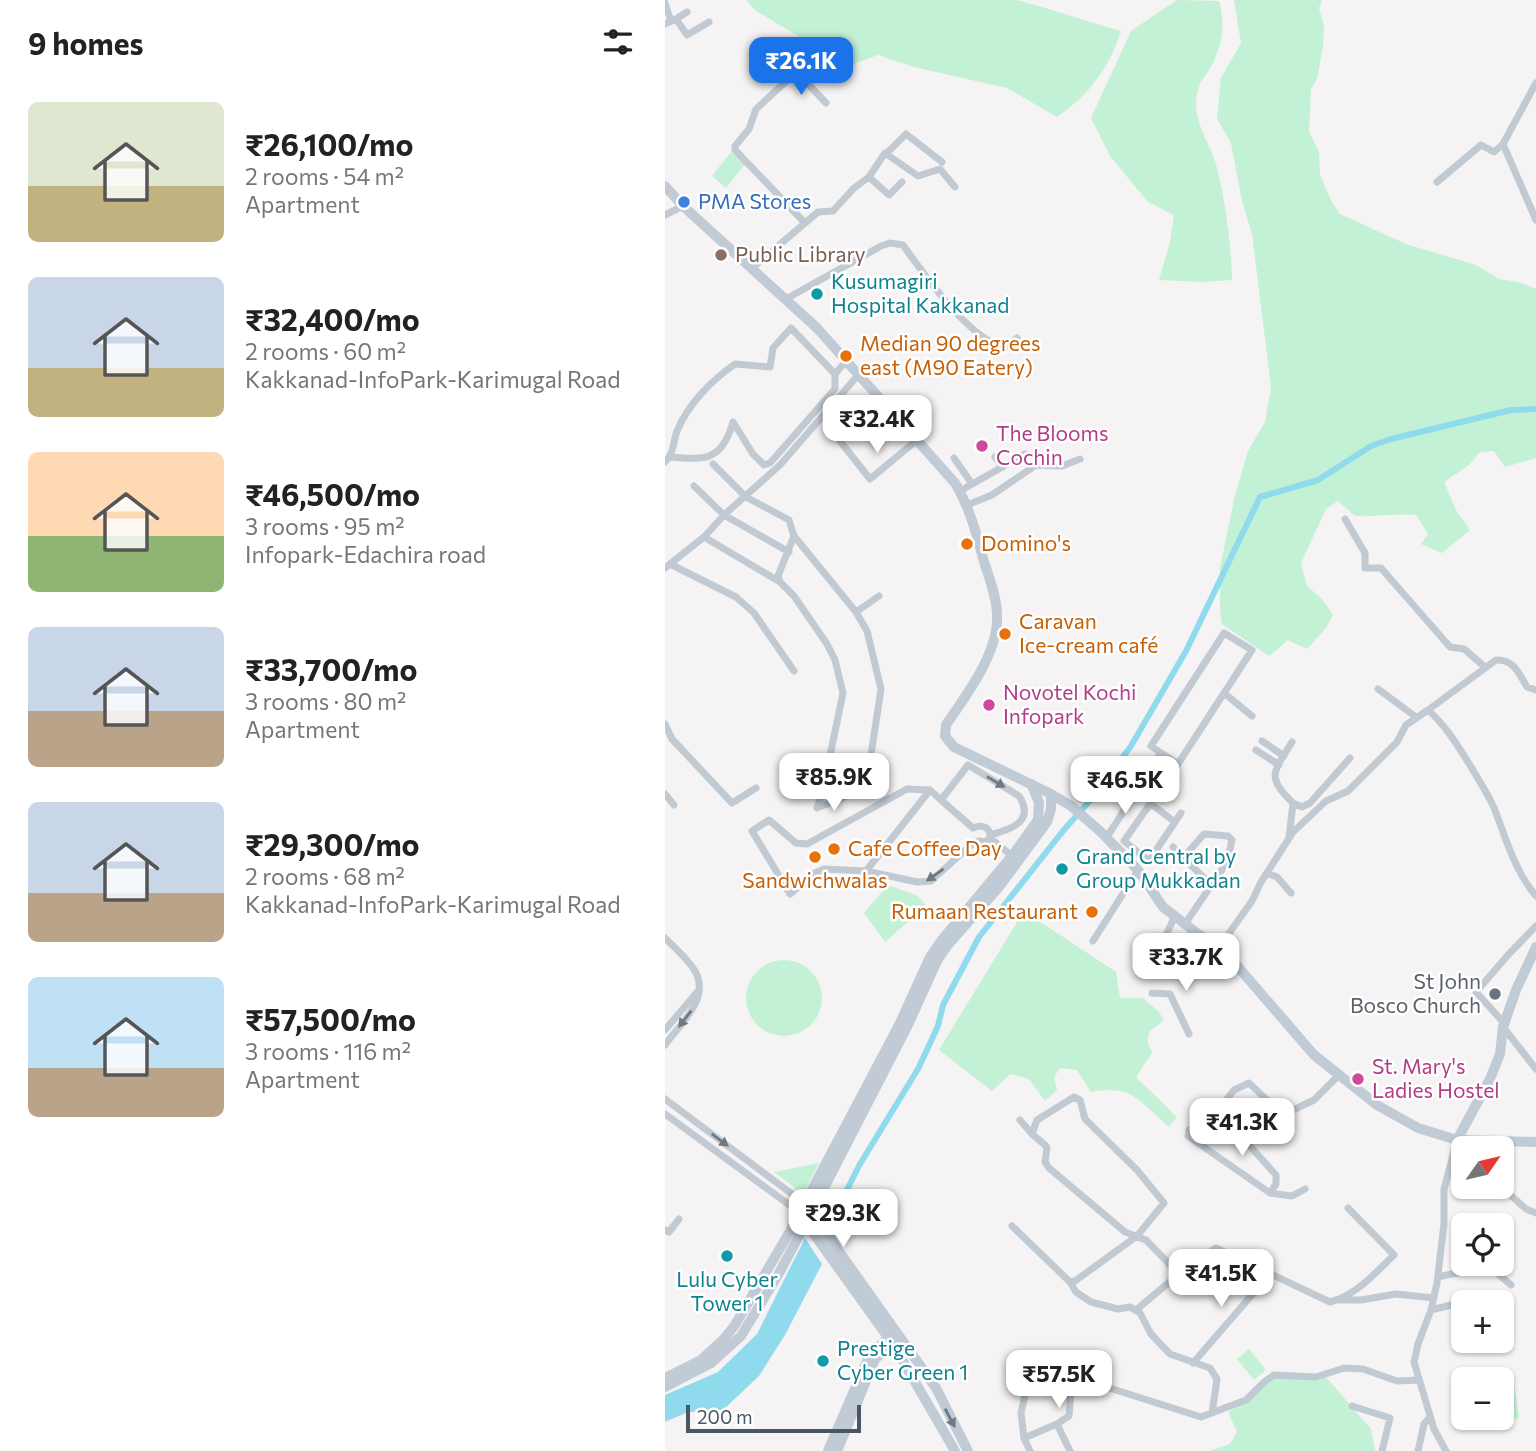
<!DOCTYPE html>
<meta charset="utf-8">
<style>
:root{--surface:#fff;--page:#f6f6f6;--text:#222;--muted:#767676;--accent:#1a73e8}
body{margin:0;font-family:Commissioner,sans-serif;background:var(--page);color:var(--text);height:100vh;display:flex;flex-direction:column;font-size:26px;white-space:nowrap}
*{box-sizing:border-box;margin:0}
p{font-size:23px;color:var(--muted)}
.icon{flex:none;width:38px;height:38px;fill:none;stroke:currentColor;stroke-width:2;stroke-linecap:round;stroke-linejoin:round}
.map{position:relative;flex:1;overflow:hidden}
.panel{display:flex;flex-direction:column;background:var(--surface);width:665px}
.panel>*{flex:none}
.needle{width:46px;rotate:56deg}
.tools{position:absolute;left:786px;top:1136px;display:grid;gap:14px}
.tools a{display:grid;place-items:center;width:63px;height:63px;border-radius:10px;background:var(--surface);box-shadow:0 2px 5px #0004;font-size:35px}
.scale{position:absolute;left:21px;bottom:18px;width:175px;box-sizing:border-box;padding-left:7px;border:4px solid #4a5661;border-top:0;font-size:19px;line-height:24px;white-space:nowrap;color:#4a5661;-webkit-text-stroke:5px #fff;paint-order:stroke}
.price{position:absolute;translate:-50% -60px;padding:0 16px;border-radius:14px;background:#fff;color:#222;font-size:23px;line-height:46px;filter:drop-shadow(0 2px 4px #0008)}
.price::after{content:'';position:absolute;left:50%;top:42px;width:21px;height:16px;margin-left:-10px;background:inherit;clip-path:polygon(0 0,100% 0,50% 100%)}
.price.active{background:var(--accent);color:#fff}
ul{padding:0;list-style:none}
li{display:flex;align-items:center;gap:21px;height:175px;padding:0 28px}
li span{display:grid;place-items:center;flex:none;width:196px;height:140px;border-radius:10px;color:#555}
li>.icon{margin-inline-start:auto}
span .icon{width:84px;height:84px;fill:#fffc;stroke-width:1}
li b{font-size:30px}
h2{display:flex;justify-content:space-between;align-items:center;height:84px;padding:0 28px;font-size:30px}
main{display:flex;flex:1;min-height:0}
.map>svg:first-child{display:block}
.green{fill:#c3f1d5}
.water{fill:#90daee}
.lines{fill:none;stroke-linecap:round;stroke-linejoin:round}
.canal{stroke:#90daee;stroke-width:6}
.street{stroke:#c1cad2;stroke-width:7}
.secondary{stroke:#c1cbd6;stroke-width:10}
.oneway{fill:#6e7983}
.oneway2{fill:#6e7984}
.shop-dot{fill:#3f7fe0;stroke:#fff;stroke-width:2.5}
.education-dot{fill:#8d6e63;stroke:#fff;stroke-width:2.5}
.culture-dot{fill:#0f9aa8;stroke:#fff;stroke-width:2.5}
.food-dot{fill:#e8710a;stroke:#fff;stroke-width:2.5}
.hotel-dot{fill:#d1479c;stroke:#fff;stroke-width:2.5}
.worship-dot{fill:#6b7280;stroke:#fff;stroke-width:2.5}
.labels{text-anchor:middle;stroke-width:5;stroke-linejoin:round;paint-order:stroke}
.shop-label{font-size:21px;fill:#366cbe;stroke:#fff;text-anchor:start}
.education-label{font-size:21px;fill:#785e54;stroke:#fff;text-anchor:start}
.culture-label{font-size:21px;fill:#0d838f;stroke:#fff;text-anchor:start}
.food-label{font-size:21px;fill:#c56008;stroke:#fff;text-anchor:start}
.hotel-label{font-size:21px;fill:#b23c85;stroke:#fff;text-anchor:start}
.worship-label{font-size:21px;fill:#5b616d;stroke:#fff;text-anchor:end}
</style>
<main>
<section class="panel">
<h2>9 homes<svg class="icon" aria-label="filters" viewBox="0 0 24 24"><path d="M4 7h16M4 17h16"/><circle cx="9" cy="7" r="2"/><circle cx="15" cy="17" r="2"/></svg></h2>
<ul>
<li><span style="background:linear-gradient(#dfe7d0 60%,#c2b280 0)"><svg class="icon" aria-label="home" viewBox="0 0 24 24"><path d="M3 11l9-7 9 7M6 9v11h12V9"/></svg></span><div><b>₹26,100/mo</b><p>2 rooms · 54 m²</p><p>Apartment</p></div></li>
<li><span style="background:linear-gradient(#c9d6e8 65%,#c2b280 0)"><svg class="icon" aria-label="home" viewBox="0 0 24 24"><path d="M3 11l9-7 9 7M6 9v11h12V9"/></svg></span><div><b>₹32,400/mo</b><p>2 rooms · 60 m²</p><p>Kakkanad-InfoPark-Karimugal Road</p></div></li>
<li><span style="background:linear-gradient(#ffd9b3 60%,#8fb573 0)"><svg class="icon" aria-label="home" viewBox="0 0 24 24"><path d="M3 11l9-7 9 7M6 9v11h12V9"/></svg></span><div><b>₹46,500/mo</b><p>3 rooms · 95 m²</p><p>Infopark-Edachira road</p></div></li>
<li><span style="background:linear-gradient(#c9d6e8 60%,#b9a48a 0)"><svg class="icon" aria-label="home" viewBox="0 0 24 24"><path d="M3 11l9-7 9 7M6 9v11h12V9"/></svg></span><div><b>₹33,700/mo</b><p>3 rooms · 80 m²</p><p>Apartment</p></div></li>
<li><span style="background:linear-gradient(#c9d6e8 65%,#b9a48a 0)"><svg class="icon" aria-label="home" viewBox="0 0 24 24"><path d="M3 11l9-7 9 7M6 9v11h12V9"/></svg></span><div><b>₹29,300/mo</b><p>2 rooms · 68 m²</p><p>Kakkanad-InfoPark-Karimugal Road</p></div></li>
<li><span style="background:linear-gradient(#bfe0f5 65%,#b9a48a 0)"><svg class="icon" aria-label="home" viewBox="0 0 24 24"><path d="M3 11l9-7 9 7M6 9v11h12V9"/></svg></span><div><b>₹57,500/mo</b><p>3 rooms · 116 m²</p><p>Apartment</p></div></li>
</ul>
</section>
<div class="map">
<svg width="871" height="1451" viewBox="0 0 871 1451">
<rect width="100%" height="100%" fill="#f5f3f3"/>
<path class="green" d="M81 0H351C387 9 421 21 456 31 444 68 424 95 392 117L342 88 249 67 213 55 177 68 143 42 91 11Z
M512 0 554 1C559 20 559 39 550 58 543 77 533 77 531 102 530 126 547 146 552 168 561 205 566 242 567 280L536 282 494 280 505 242 509 215 483 202 445 156 426 118 466 31Z
M569 0H657L654 8 659 25 658 46 652 79 646 89 644 132 654 152 655 175 667 202 675 214 741 244 811 265 834 279 853 282 871 289V458L840 467 829 451 815 452 804 465 779 482 791 510 805 530 777 553 756 544 763 534 751 515C730 513 711 517 690 516L673 501 661 509 636 563 642 586 657 599 668 615 661 628 642 649 623 640 604 656 557 624 555 611V568L570 495 583 451 600 422 606 387 587 234 577 201 566 143 552 119 556 78 576 43Z
M66 152 80 164 61 188 47 176Z
M223 885 253 896 261 906 220 942 199 913Z
M359 911 451 972 455 998H478L494 1012 499 1020 485 1031 482 1040 487 1053 471 1077 512 1117 504 1127C475 1102 467 1084 426 1092L412 1070 395 1068 389 1077 392 1090 380 1101 364 1079 345 1074 327 1091 274 1050Z
M81 998a38 38 0 1 1 76 0a38 38 0 1 1-76 0Z
M154 1163 138 1194 109 1172Z
M584 1349 601 1370 589 1380 572 1359Z
M660 1376 706 1429 710 1451H544L565 1444 572 1432 563 1412 582 1402 609 1377Z
M848 1378 854 1418 826 1422 825 1418H836L837 1380Z"/>
<path class="water" d="M140 1238 157 1264 120 1335 94 1376 57 1411 23 1412 0 1422V1395L53 1372 92 1334Z"/>
<g class="lines">
<path class="canal" d="M160 1233 195 1164 253 1069 273 1026 278 1005 314 937 398 831 427 798 466 746 521 651 595 497 653 480 706 446 726 439 846 410 871 409"/>
<path class="street" d="M0 3 6 21
M11 19 22 12
M0 24 11 19 22 35 44 22
M113 44 136 66
M132 72 161 103
M871 83 838 144 871 220
M222 153 241 134 277 162
M204 177 224 195 237 182
M772 182 816 145 829 152 838 144
M0 215 18 206
M140 223 70 150V146L84 129 91 109 150 55
M86 269 153 212 168 211 189 188 204 177 220 153 253 176 275 169 290 187
M121 299 216 246 225 243 238 245C259 274 305 341 340 347L352 338
M175 441 205 479 252 440
M5 457C41 460 57 461 68 422L88 454 99 465 105 463 170 389V374L182 360
M330 457 338 467
M289 458 307 484
M0 462C9 454 8 442 12 431 23 404 47 380 70 364L105 367 108 348 126 328 170 374
M48 464 81 497 124 520 129 536 191 612 202 631 216 689 201 788 152 808
M29 486 59 515 124 552
M295 491 360 454
M302 505 327 495 371 465 397 466 415 459
M680 519 700 553V568H716L785 647 799 649 820 667
M39 537 115 582 129 596 162 644 170 660 178 693 157 794 152 808
M5 564 71 597 89 613 129 671
M0 568 39 537 59 515 115 465 194 374
M115 581 113 576 129 536
M191 612 214 596
M713 689 751 717
M559 693 587 716
M763 710 831 660C849 659 854 674 862 687L871 690
M0 724 7 739 67 803 91 788
M597 741 619 756
M627 742C609 771 600 777 628 803
M591 750 614 765
M0 794 9 805
M276 800 308 828C317 824 326 827 325 838L347 856
M486 804 510 822 484 861 459 841 513 764
M510 822 516 813
M442 837 496 753 513 764 587 650 559 633 486 746 496 753
M325 838 320 842 314 841 306 845 266 881 252 882 201 871 159 869 148 874 125 894 87 831 104 820 131 843 142 844 242 789 265 790 276 800 303 765 354 796C371 822 344 830 325 835
M624 838 628 803 637 807 645 803 685 758
M508 847 518 858
M201 871 265 790
M602 873 612 877 626 893
M520 924 562 862 567 840 563 836 539 834 518 858 546 884
M0 938C10 948 23 959 30 971 46 999 14 1025 0 1045
M428 941 473 870
M555 946 587 901 596 882 628 832 661 801 683 791 732 742 741 725 763 710C783 728 794 748 808 770 815 783 824 795 829 808 841 838 849 870 871 896
M494 950 510 916
M487 993 505 994 524 1034
M839 1023 811 992 843 955 871 926
M838 1027 871 1069
M0 1030 33 991
M0 1099 139 1203
M553 1111 611 1175V1184L605 1193
M0 1114 134 1212
M355 1120 367 1134 380 1145 382 1148 380 1162 384 1168 460 1232 481 1240 514 1274 519 1275C530 1266 539 1255 551 1248L665 1302C691 1296 711 1272 729 1255L683 1208
M835 1186 861 1209 871 1213
M640 1189 627 1196 605 1193 523 1136 524 1130 553 1111 569 1090 584 1083 604 1102 624 1112 649 1100 674 1075
M347 1226 405 1282 410 1281 472 1236 499 1203 472 1170 420 1119 415 1100 409 1097 372 1120 367 1134
M0 1230 4 1232 14 1219
M773 1277 824 1266 846 1285
M405 1282 411 1292 426 1302 453 1309 465 1307 475 1313 486 1334 505 1354 545 1368 552 1379 547 1413
M675 1300H696L731 1294 769 1298
M800 1302 824 1298
M471 1310 514 1274
M766 1310 798 1302
M528 1363 605 1274
M687 1406 725 1418 717 1451
M392 1424 404 1416 406 1391 411 1371
M359 1438 392 1424 405 1451
M365 1451 359 1438 356 1413 362 1386 374 1375 391 1368 411 1371 435 1385 536 1417 581 1400 599 1382 609 1375 651 1377 679 1368 698 1369 732 1381 753 1380
M753 1451 759 1424 765 1417
M781 1451 769 1429 749 1362 753 1344 766 1310 772 1283 779 1224V1189L792 1140"/>
<path class="secondary" d="M0 186 18 206 152 328 290 483C304 506 311 532 318 558 323 576 332 596 332 615 334 653 301 695 281 725L280 736 289 747 386 794 406 806 436 832 473 870 498 907 533 934 555 946 649 1055 712 1105 753 1128 792 1140 871 1142
M792 1140 825 1079 835 1054 838 1027 851 990 871 947
M146 1212 271 1388 303 1451
M141 1223 228 1344 290 1451
M0 1378 36 1360 59 1339 70 1325 124 1233 206 1078 235 1023 265 957 276 941 347 856 373 820 374 802 366 784
M0 1387 46 1363 76 1336 113 1275 141 1223 242 1027 272 961 282 946 334 887 382 822 386 809V794
M163 1451 204 1356 224 1337
M172 1451 210 1359 228 1344"/>
</g>
<defs><path id="oneway-solid" d="M-6-.8H1V-3.2L6.5 0L1 3.2V.8H-6Z" transform="scale(1.75)"/></defs>
<g class="oneway">
<use href="#oneway-solid" transform="translate(331 782) rotate(31)"/>
<use href="#oneway-solid" transform="translate(270 875) rotate(145)"/>
<use href="#oneway-solid" transform="translate(20 1019) rotate(127)"/>
<use href="#oneway-solid" transform="translate(55 1140) rotate(37)"/>
</g>
<use class="oneway2" href="#oneway-solid" transform="translate(285 1418) rotate(62)"/>
<circle class="shop-dot" cx="19" cy="202" r="7"/>
<circle class="education-dot" cx="56" cy="255" r="7"/>
<g class="culture-dot">
<circle cx="152" cy="294" r="7"/>
<circle cx="397" cy="869" r="7"/>
<circle cx="62" cy="1256" r="7"/>
<circle cx="158" cy="1361" r="7"/>
</g>
<g class="food-dot">
<circle cx="181" cy="356" r="7"/>
<circle cx="302" cy="544" r="7"/>
<circle cx="340" cy="634" r="7"/>
<circle cx="169" cy="849" r="7"/>
<circle cx="150" cy="857" r="7"/>
<circle cx="427" cy="912" r="7"/>
</g>
<g class="hotel-dot">
<circle cx="317" cy="446" r="7"/>
<circle cx="324" cy="705" r="7"/>
<circle cx="693" cy="1079" r="7"/>
</g>
<circle class="worship-dot" cx="830" cy="994" r="7"/>
<g class="labels">
<g class="shop-label">
<text x="33" y="209">PMA Stores</text>
</g>
<g class="education-label">
<text x="70" y="262">Public Library</text>
</g>
<g class="culture-label">
<text x="166" y="289">Kusumagiri<tspan x="166" dy="24">Hospital Kakkanad</tspan></text>
<text x="411" y="864">Grand Central by<tspan x="411" dy="24">Group Mukkadan</tspan></text>
<text x="62" y="1287" text-anchor="middle">Lulu Cyber<tspan x="62" dy="24">Tower 1</tspan></text>
<text x="172" y="1356">Prestige<tspan x="172" dy="24">Cyber Green 1</tspan></text>
</g>
<g class="food-label">
<text x="195" y="351">Median 90 degrees<tspan x="195" dy="24">east (M90 Eatery)</tspan></text>
<text x="316" y="551">Domino's</text>
<text x="354" y="629">Caravan<tspan x="354" dy="24">Ice-cream café</tspan></text>
<text x="183" y="856">Cafe Coffee Day</text>
<text x="150" y="888" text-anchor="middle">Sandwichwalas</text>
<text x="413" y="919" text-anchor="end">Rumaan Restaurant</text>
</g>
<g class="hotel-label">
<text x="331" y="441">The Blooms<tspan x="331" dy="24">Cochin</tspan></text>
<text x="338" y="700">Novotel Kochi<tspan x="338" dy="24">Infopark</tspan></text>
<text x="707" y="1074">St. Mary's<tspan x="707" dy="24">Ladies Hostel</tspan></text>
</g>
<g class="worship-label">
<text x="816" y="989">St John<tspan x="816" dy="24">Bosco Church</tspan></text>
</g>
</g>
</svg>
<div class="tools">
<a><svg class="needle" viewBox="-14 -14 28 28"><path d="M0-13l5 13h-10z" fill="#e53935"/><path d="M0 13l5-13h-10z" fill="#767676"/></svg></a>
<a><svg class="icon" aria-label="locate" viewBox="0 0 24 24"><circle cx="12" cy="12" r="6"/><path d="M12 2v4M12 18v4M2 12h4M18 12h4"/></svg></a>
<a>+</a>
<a>−</a>
</div>
<div class="scale">200 m</div>
<b class="price active" style="left:136px;top:97px">₹26.1K</b>
<b class="price" style="left:212px;top:455px">₹32.4K</b>
<b class="price" style="left:169px;top:813px">₹85.9K</b>
<b class="price" style="left:460px;top:816px">₹46.5K</b>
<b class="price" style="left:521px;top:993px">₹33.7K</b>
<b class="price" style="left:577px;top:1158px">₹41.3K</b>
<b class="price" style="left:178px;top:1249px">₹29.3K</b>
<b class="price" style="left:556px;top:1309px">₹41.5K</b>
<b class="price" style="left:394px;top:1410px">₹57.5K</b>
</div>
</main>
